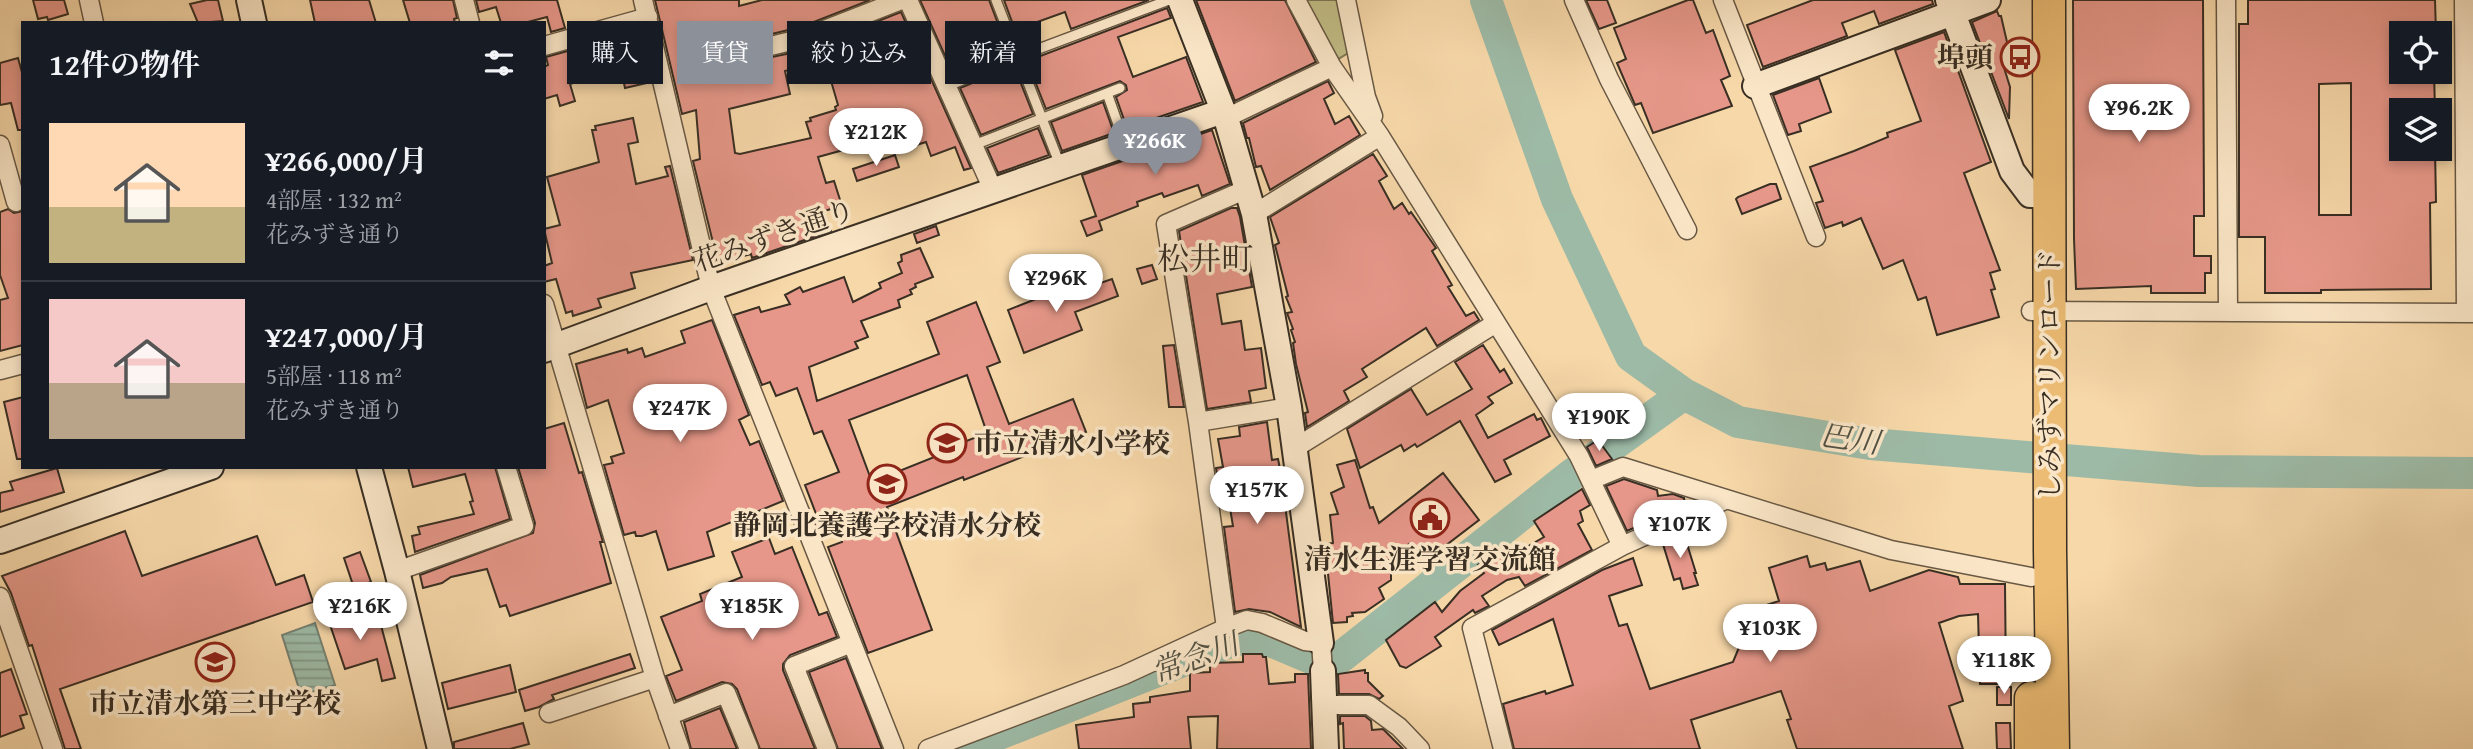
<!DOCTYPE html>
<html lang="ja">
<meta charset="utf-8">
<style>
:root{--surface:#171b24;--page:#20242c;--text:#f1f3f6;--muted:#9ea1a6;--line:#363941;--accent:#8c9099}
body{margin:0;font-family:"Gentium Book Plus","Noto Serif JP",serif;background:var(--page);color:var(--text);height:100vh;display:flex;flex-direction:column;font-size:26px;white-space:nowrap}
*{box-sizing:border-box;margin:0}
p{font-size:23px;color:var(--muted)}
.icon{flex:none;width:38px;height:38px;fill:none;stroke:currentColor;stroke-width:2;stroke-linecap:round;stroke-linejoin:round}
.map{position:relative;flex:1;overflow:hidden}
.sheet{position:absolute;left:21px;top:21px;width:525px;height:448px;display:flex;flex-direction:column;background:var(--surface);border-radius:0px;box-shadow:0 4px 10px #0003}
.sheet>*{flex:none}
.hud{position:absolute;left:567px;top:21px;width:665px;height:63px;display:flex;gap:14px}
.fabs{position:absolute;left:2389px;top:21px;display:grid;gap:14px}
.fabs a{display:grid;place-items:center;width:63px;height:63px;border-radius:0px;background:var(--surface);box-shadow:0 4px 10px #0003;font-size:35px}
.price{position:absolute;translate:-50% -60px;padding:0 16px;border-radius:24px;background:#fff;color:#222;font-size:23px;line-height:46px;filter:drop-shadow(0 2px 4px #0008)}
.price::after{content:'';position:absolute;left:50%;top:42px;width:21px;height:16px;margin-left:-10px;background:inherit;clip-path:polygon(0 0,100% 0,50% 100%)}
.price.selected{background:var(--accent);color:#fff}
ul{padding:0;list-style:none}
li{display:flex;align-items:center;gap:21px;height:175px;padding:0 28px}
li+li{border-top:2px solid var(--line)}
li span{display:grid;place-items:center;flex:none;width:196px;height:140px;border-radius:0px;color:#555}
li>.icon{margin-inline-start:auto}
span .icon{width:84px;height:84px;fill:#fffc;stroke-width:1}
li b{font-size:30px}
h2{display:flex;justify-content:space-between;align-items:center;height:84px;padding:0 28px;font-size:30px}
.tag{padding:0 24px;border-radius:0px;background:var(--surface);box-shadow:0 4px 10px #0003;font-size:24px;line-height:63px}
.tag.selected{background:var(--accent);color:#fff}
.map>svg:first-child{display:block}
.park{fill:#c2bd85;stroke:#7d7654;stroke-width:2}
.water{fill:url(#water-rules);stroke:#758272;stroke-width:2}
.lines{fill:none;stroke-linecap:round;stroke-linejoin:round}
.river{stroke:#9dbaa6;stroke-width:32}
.building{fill:#e69789;stroke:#382e23;stroke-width:2;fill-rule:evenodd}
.lane-casing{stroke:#685844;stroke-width:12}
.street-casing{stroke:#685844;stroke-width:21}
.secondary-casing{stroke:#382e23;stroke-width:28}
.highway-casing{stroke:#382e23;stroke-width:35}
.lane{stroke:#fae6c7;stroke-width:9}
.street{stroke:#fae6c7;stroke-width:18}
.secondary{stroke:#fae6c7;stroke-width:24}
.highway{stroke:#ecbc74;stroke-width:32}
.labels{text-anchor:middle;stroke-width:7;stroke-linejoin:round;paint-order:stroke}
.poi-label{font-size:28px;font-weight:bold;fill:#382e23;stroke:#fae6c7}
.street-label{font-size:28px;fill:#382e23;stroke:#fae6c7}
.water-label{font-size:30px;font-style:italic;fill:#515144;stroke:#fae6c7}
.quarter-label{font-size:32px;fill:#382e23;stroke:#fae6c7}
</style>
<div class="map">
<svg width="2473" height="749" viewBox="0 0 2473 749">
<defs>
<pattern id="water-rules" width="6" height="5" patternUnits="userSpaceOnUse" patternTransform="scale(1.75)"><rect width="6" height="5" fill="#9dbaa6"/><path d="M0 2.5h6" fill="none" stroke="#819887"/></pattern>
</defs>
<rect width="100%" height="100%" fill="#f7d8a9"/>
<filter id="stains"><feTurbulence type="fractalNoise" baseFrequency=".00286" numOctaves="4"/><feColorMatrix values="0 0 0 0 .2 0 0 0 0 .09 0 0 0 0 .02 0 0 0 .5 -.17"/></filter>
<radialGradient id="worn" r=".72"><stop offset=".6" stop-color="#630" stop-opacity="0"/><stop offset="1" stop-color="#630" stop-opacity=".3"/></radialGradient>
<path class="park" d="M1303 0H1342L1353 50 1335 61Z"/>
<path class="water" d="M315 623 335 685 301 695 282 635Z"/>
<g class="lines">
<path class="river" d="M1486 0 1557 199 1631 356 1684 394 1738 422 1870 444 2199 471 2473 473
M961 749 1233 641 1254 637 1273 642 1318 661 1341 657 1570 476 1684 394"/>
</g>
<path class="building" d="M33 0H64L68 14 48 20 47 17 38 19Z
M207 0H218L223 21 198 23 190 4Z
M310 0H369L376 23H315Z
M403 0H453L457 18 454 19 455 23H410Z
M476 0H557L565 28 551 32 547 17 524 23H501L496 7 479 12Z
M655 0H739V6L762 0H870L801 27 738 42 733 45 730 56 738 64 801 51 806 66 785 71 790 94 729 109 735 153 740 154 811 138 806 122 811 121 810 118 836 110 835 107 838 105 829 74 840 71 832 39 901 12 971 168 964 170 955 147 931 156 926 142 910 147 908 142 900 145 896 138 893 140 882 113 852 124 858 146 818 157 826 183 834 181 842 206 824 211 831 231 752 258 751 254 718 263 693 161 700 159 696 110 682 114Z
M920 0H989L1009 53 973 68 966 49 946 58Z
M1004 0H1149L1071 29 1065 12 1015 30Z
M1196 0H1285L1316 62 1235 101Z
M1586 0H1607L1616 23 1599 29Z
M1688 0H1693L1706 33 1713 30 1730 76 1721 80 1732 106 1653 133 1641 103 1635 105 1617 63 1626 59 1614 28Z
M1813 0H1932L1933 4 1879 24 1874 11 1842 23 1847 36 1763 67 1747 25Z
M2073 0H2203L2204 216H2194V256H2211V273H2205V293H2151V286L2076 289 2074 239Z
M2248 0H2435L2436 33H2401V72H2434L2435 110H2401V149H2435L2436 202 2430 203 2431 289 2321 290V293H2265V237H2239V24H2248ZM2351 83V215H2319V84Z
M1167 8 1171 18 1118 37 1133 77 1186 57 1203 102 1127 128 1116 97 1127 90 1126 85 1120 81 1046 109 1027 61Z
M1997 11 1999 16H2001L2010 55 2001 58 2010 87 2009 119 1972 22Z
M1944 32 1991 162 1964 173 2000 270 1990 273 1995 289 1991 290 1999 317 1937 335 1926 297 1918 300 1903 260 1883 269 1861 218 1843 226 1842 222 1825 228 1816 203 1823 201 1810 167 1854 151 1888 137 1887 133 1921 121 1895 50Z
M632 33 633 37 640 35 651 82 625 88 621 69 570 84 575 101 560 106 557 95 544 99V67L548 65 546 57Z
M18 58 23 76V130H18L11 103 0 105V63Z
M1014 66 1033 114 981 135 960 88Z
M1819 78 1831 112 1799 124 1801 131 1788 135 1773 95Z
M1328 81 1334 93 1324 99 1335 124 1349 116 1360 135 1270 190 1261 166 1256 167 1249 138H1247L1243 123Z
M1103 102 1114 133 1062 151 1051 122Z
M633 118 638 142 628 144 636 184 668 176 665 167 670 166 693 260 631 273 635 288 598 299 601 307 573 316 572 311 566 313 556 279 544 282V266L552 263 544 229 560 225 547 177 599 162 592 130H596L595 126Z
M1038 128 1049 155 998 173 987 148Z
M1212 130 1230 184 1202 196 1198 185 1164 197 1162 193 1137 202 1138 206 1099 221 1102 230 1087 236 1081 221 1096 216 1082 175Z
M1373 154 1387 176 1379 181 1394 209 1402 203 1409 214 1411 212 1436 248 1432 251 1452 285 1448 287 1466 316 1474 312 1479 320 1437 346 1426 328 1362 369 1367 377 1344 391 1349 401 1307 427 1305 413 1308 412 1296 364 1293 343 1295 342 1291 330 1293 329 1287 313 1292 312 1286 297 1288 296 1275 245 1279 243 1270 217Z
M895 155 899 167 857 181 853 169Z
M1770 184H1776L1781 199 1742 214 1736 199 1738 197Z
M1231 208H1237L1240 217 1252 287 1217 294 1222 324 1241 321 1245 350 1261 348 1266 388 1249 391 1251 402 1207 409 1179 231Z
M8 209 14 213 23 211V345L0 351V300L8 298 0 275V212Z
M936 226 939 235 917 243 914 234Z
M920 248 933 277 915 284 916 287 910 290 912 294 898 300 900 307 861 321 868 337 855 342 858 348 809 367 817 401 939 354 927 322 976 302 1000 362 987 367 1009 424 1073 399 1086 432 964 480 963 477 887 507 932 630 868 653 828 547 842 542 832 513 818 519 805 485 839 472 822 431 814 434 797 388 776 396 770 382 762 385 734 315 759 307 761 312 790 304 785 295 800 287 803 292 844 277 853 302 881 288 879 283 902 273 898 263 902 261 901 255ZM967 375 987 433 951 447 952 450 872 482 849 420Z
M1152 265 1157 279 1142 284 1137 269Z
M1112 279 1118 296 1075 312 1082 330 1024 353 1008 310 1066 287 1068 294Z
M712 320 749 415 739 420 750 445 759 441 783 501 707 532 714 556 668 570 656 531 642 536H636L635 532 624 535 604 465 613 463 611 457 624 453 608 400 587 408 576 364 627 349 628 353 642 348 645 357 685 343 681 331Z
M1174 345 1184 407H1169L1163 346Z
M1483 345 1500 372 1504 369 1512 383 1488 397 1493 403 1476 415 1488 438 1534 414 1537 420 1541 418 1550 436 1504 460 1511 474 1495 482 1460 421 1417 447 1415 444 1404 451 1401 445 1360 468 1347 429 1411 389 1427 415 1472 389 1455 362Z
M23 397V459H17L4 402Z
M1267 422 1272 460 1278 459 1281 474 1301 627 1270 612 1249 609 1235 612 1224 527 1233 526 1228 496 1220 497 1216 468 1223 467 1218 439 1240 436 1239 427Z
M564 423 579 473 582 472 603 542H600L611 583 510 616 506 605 500 607 487 569 451 577 442 583 423 588 420 575 533 533 535 523 518 467H544V429Z
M1598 440 1612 459 1596 466 1587 447Z
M1355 460 1370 508 1373 507 1379 523 1443 473 1479 520 1424 562 1409 544 1386 562 1391 574V580L1379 588 1384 599 1365 612 1352 613 1353 616 1347 617V622L1333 623 1325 544 1333 543 1330 515 1338 514 1331 493 1344 487 1337 465Z
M408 467H495L510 519 415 552 412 536 420 534 418 527 474 514 470 502 473 501 465 474 413 487Z
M57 468 64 492 0 512V493L13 490 10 482Z
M1624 479 1657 490 1658 496 1673 494 1684 498 1685 505 1627 531 1606 486Z
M1582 489 1590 505 1580 511 1583 521 1578 524 1592 550 1525 586 1519 577 1507 580 1482 596 1489 606 1475 613 1473 610 1435 637 1441 646 1406 668 1400 666 1386 640 1435 602 1442 612 1460 591 1484 573 1478 565 1506 545 1513 555 1544 537 1534 521Z
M125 531 142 576 257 536 276 585 304 575 313 602 60 689 81 749H65L32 645 29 646 11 593 2 576Z
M1683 531 1696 573H1694L1698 585 1683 589 1680 578 1674 580 1662 541Z
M769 538 775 554 792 547 819 615 827 612 837 637 790 655 783 664V670L815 749H760L737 689 732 684 722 682 676 701 666 676 682 670 661 617 702 601 700 594 742 577 732 552Z
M360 552 371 582 354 588 344 558Z
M1807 556 1810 567 1825 563 1827 570 1860 561 1870 591 1929 570 1958 577 1960 584H2005L2006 684H1980L1978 614 1959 616 1939 623 1963 701 1949 706 1963 749H1797L1787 720 1791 719 1781 691 1691 720 1700 749H1514L1503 704 1545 691 1546 694 1573 685 1553 619 1499 645 1492 630 1602 570 1633 558 1642 585 1609 596 1619 626 1627 624 1650 689 1733 662 1747 628 1742 613 1779 601 1769 568Z
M339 602 347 626 379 618 395 678 382 681 377 659 345 669 324 607Z
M630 654 635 668 552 695 554 699 539 707 525 711 519 690Z
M1243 654H1262L1263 657H1266L1269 684 1295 682V674H1308L1311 749H1217L1218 716 1188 717 1191 749H1079L1076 725 1134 717 1133 704 1150 702V697L1190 691V673L1210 672V663L1243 662Z
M846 658 882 749H838L809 672Z
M510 665 516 692 448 709 442 683Z
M11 669 27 714 20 716 24 728 0 737V673Z
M1365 670V673H1368V681L1383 696 1379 699 1369 694H1339L1338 674Z
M1997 687H2011V705H1997Z
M720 708 737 749H691L684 722Z
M1340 716H1365L1371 721 1372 730 1383 729 1403 749H1344L1343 723 1340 724Z
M523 723 529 744 510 749H454V742Z
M1996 723H2010L2011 749H1997Z"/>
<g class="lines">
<defs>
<path id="lane" d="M996 0 1060 165
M948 86 1017 57 1169 0
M1107 93 1125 144
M974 145 1120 88"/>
<path id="street" d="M89 0 94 23
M464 0 470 23
M643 0 711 288 894 749
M908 0 994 192
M1296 0 1332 67 1380 136 1579 456 1622 546
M1346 0 1366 97 1373 116
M1574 0 1609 79 1687 230
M1723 0 1816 237
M2226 0 2228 312
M2464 0 2466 313
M544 46 648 17
M741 53 804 38 901 0
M1226 118 1332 67
M0 145 16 202
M1254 214 1380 136
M544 304 655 678 680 749
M2031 311 2473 313
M0 370 23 364
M1198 422 1289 407
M1295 448 1496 323
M1591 480 1623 467 1891 550 2031 577
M397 571 524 526 506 467
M0 597 53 749
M1226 628 1198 422 1166 224 1247 189
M1324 705H1369L1399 727 1420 749
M549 713 655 678
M668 716 726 693 749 749
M827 749 794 666 852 643
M928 749 1124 675 1226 628 1247 620 1262 623 1305 641 1321 643 1323 671
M1503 749 1472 628 1622 546 1725 500"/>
<path id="secondary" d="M249 0 254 23
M1180 0 1226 118 1254 214 1289 407 1321 643
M1948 0 2012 171 2030 195H2048
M1755 86 1988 0
M544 350 711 288 1223 111
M369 467 397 571 440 749
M0 541 211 467
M1323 671 1326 749"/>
<path id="highway" d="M2049 0 2050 550 2053 749
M2031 749V698"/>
</defs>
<use href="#lane" class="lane-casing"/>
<use href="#street" class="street-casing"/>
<use href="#secondary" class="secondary-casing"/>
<use href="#highway" class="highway-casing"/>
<use href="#lane" class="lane"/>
<use href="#street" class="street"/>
<use href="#secondary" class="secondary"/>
<use href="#highway" class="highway"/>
</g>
<defs>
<symbol id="bus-ring" viewBox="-11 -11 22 22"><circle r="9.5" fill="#fae6c7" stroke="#8f2418" stroke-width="1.5"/><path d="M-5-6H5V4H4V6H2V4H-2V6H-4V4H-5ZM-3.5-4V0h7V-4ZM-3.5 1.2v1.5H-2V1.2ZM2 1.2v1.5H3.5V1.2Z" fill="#8f2418"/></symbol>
<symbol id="school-ring" viewBox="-11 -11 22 22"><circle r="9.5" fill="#fae6c7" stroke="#8f2418" stroke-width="1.5"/><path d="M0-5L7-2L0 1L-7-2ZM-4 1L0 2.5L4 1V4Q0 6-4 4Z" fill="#8f2418"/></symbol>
<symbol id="civic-ring" viewBox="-11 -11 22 22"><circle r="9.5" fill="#fae6c7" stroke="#8f2418" stroke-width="1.5"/><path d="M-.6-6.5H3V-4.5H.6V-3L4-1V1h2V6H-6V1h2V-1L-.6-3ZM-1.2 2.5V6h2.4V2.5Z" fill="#8f2418"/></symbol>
</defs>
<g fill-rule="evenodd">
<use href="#bus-ring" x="1998" y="35" width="44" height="44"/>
<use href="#school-ring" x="925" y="421" width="44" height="44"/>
<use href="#school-ring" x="865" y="462" width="44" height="44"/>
<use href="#civic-ring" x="1408" y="496" width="44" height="44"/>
<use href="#school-ring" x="193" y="640" width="44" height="44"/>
</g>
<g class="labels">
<g class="poi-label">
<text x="1993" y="67" text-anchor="end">埠頭</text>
<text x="974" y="453" text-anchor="start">市立清水小学校</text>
<text x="887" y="535">静岡北養護学校清水分校</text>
<text x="1430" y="569">清水生涯学習交流館</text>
<text x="215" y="713">市立清水第三中学校</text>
</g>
<g class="street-label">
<text transform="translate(774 235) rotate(-19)" y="10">花みずき通り</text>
<text transform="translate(2049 375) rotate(-90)" y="10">しみずマリンロード</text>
</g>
<g class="water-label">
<text transform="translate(1850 439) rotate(8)" y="10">巴川</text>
<text transform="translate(1195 658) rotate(-20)" y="10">常念川</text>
</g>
<g class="quarter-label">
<text x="1205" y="270">松井町</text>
</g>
</g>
<rect width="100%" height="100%" filter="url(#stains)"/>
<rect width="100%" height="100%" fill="url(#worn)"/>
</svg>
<div class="fabs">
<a><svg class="icon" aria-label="locate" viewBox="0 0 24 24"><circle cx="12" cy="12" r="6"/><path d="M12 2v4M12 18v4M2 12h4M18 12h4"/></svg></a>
<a><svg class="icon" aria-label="layers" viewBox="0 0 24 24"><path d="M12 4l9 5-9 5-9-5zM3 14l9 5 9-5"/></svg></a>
</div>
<b class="price" style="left:2139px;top:144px">¥96.2K</b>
<b class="price" style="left:876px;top:168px">¥212K</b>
<b class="price selected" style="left:1155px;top:177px">¥266K</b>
<b class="price" style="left:1056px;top:314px">¥296K</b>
<b class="price" style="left:680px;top:444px">¥247K</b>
<b class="price" style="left:1599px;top:453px">¥190K</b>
<b class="price" style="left:1257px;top:526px">¥157K</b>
<b class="price" style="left:1680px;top:560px">¥107K</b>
<b class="price" style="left:360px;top:642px">¥216K</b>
<b class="price" style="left:752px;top:642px">¥185K</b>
<b class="price" style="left:1770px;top:664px">¥103K</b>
<b class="price" style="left:2004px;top:696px">¥118K</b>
<div class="hud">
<a class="tag">購入</a>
<a class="tag selected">賃貸</a>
<a class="tag">絞り込み</a>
<a class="tag">新着</a>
</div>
<section class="sheet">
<h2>12件の物件<svg class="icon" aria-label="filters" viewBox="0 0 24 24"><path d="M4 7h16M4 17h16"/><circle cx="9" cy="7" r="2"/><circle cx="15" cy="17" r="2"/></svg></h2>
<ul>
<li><span style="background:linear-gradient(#ffd9b3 60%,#c2b280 0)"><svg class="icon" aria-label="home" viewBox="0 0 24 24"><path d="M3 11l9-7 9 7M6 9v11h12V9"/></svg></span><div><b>¥266,000/月</b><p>4部屋 · 132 m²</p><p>花みずき通り</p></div></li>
<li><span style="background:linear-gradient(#f6c9c9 60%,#b9a48a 0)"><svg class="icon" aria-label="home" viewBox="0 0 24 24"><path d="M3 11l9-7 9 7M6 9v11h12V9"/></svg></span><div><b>¥247,000/月</b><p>5部屋 · 118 m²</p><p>花みずき通り</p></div></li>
</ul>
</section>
</div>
